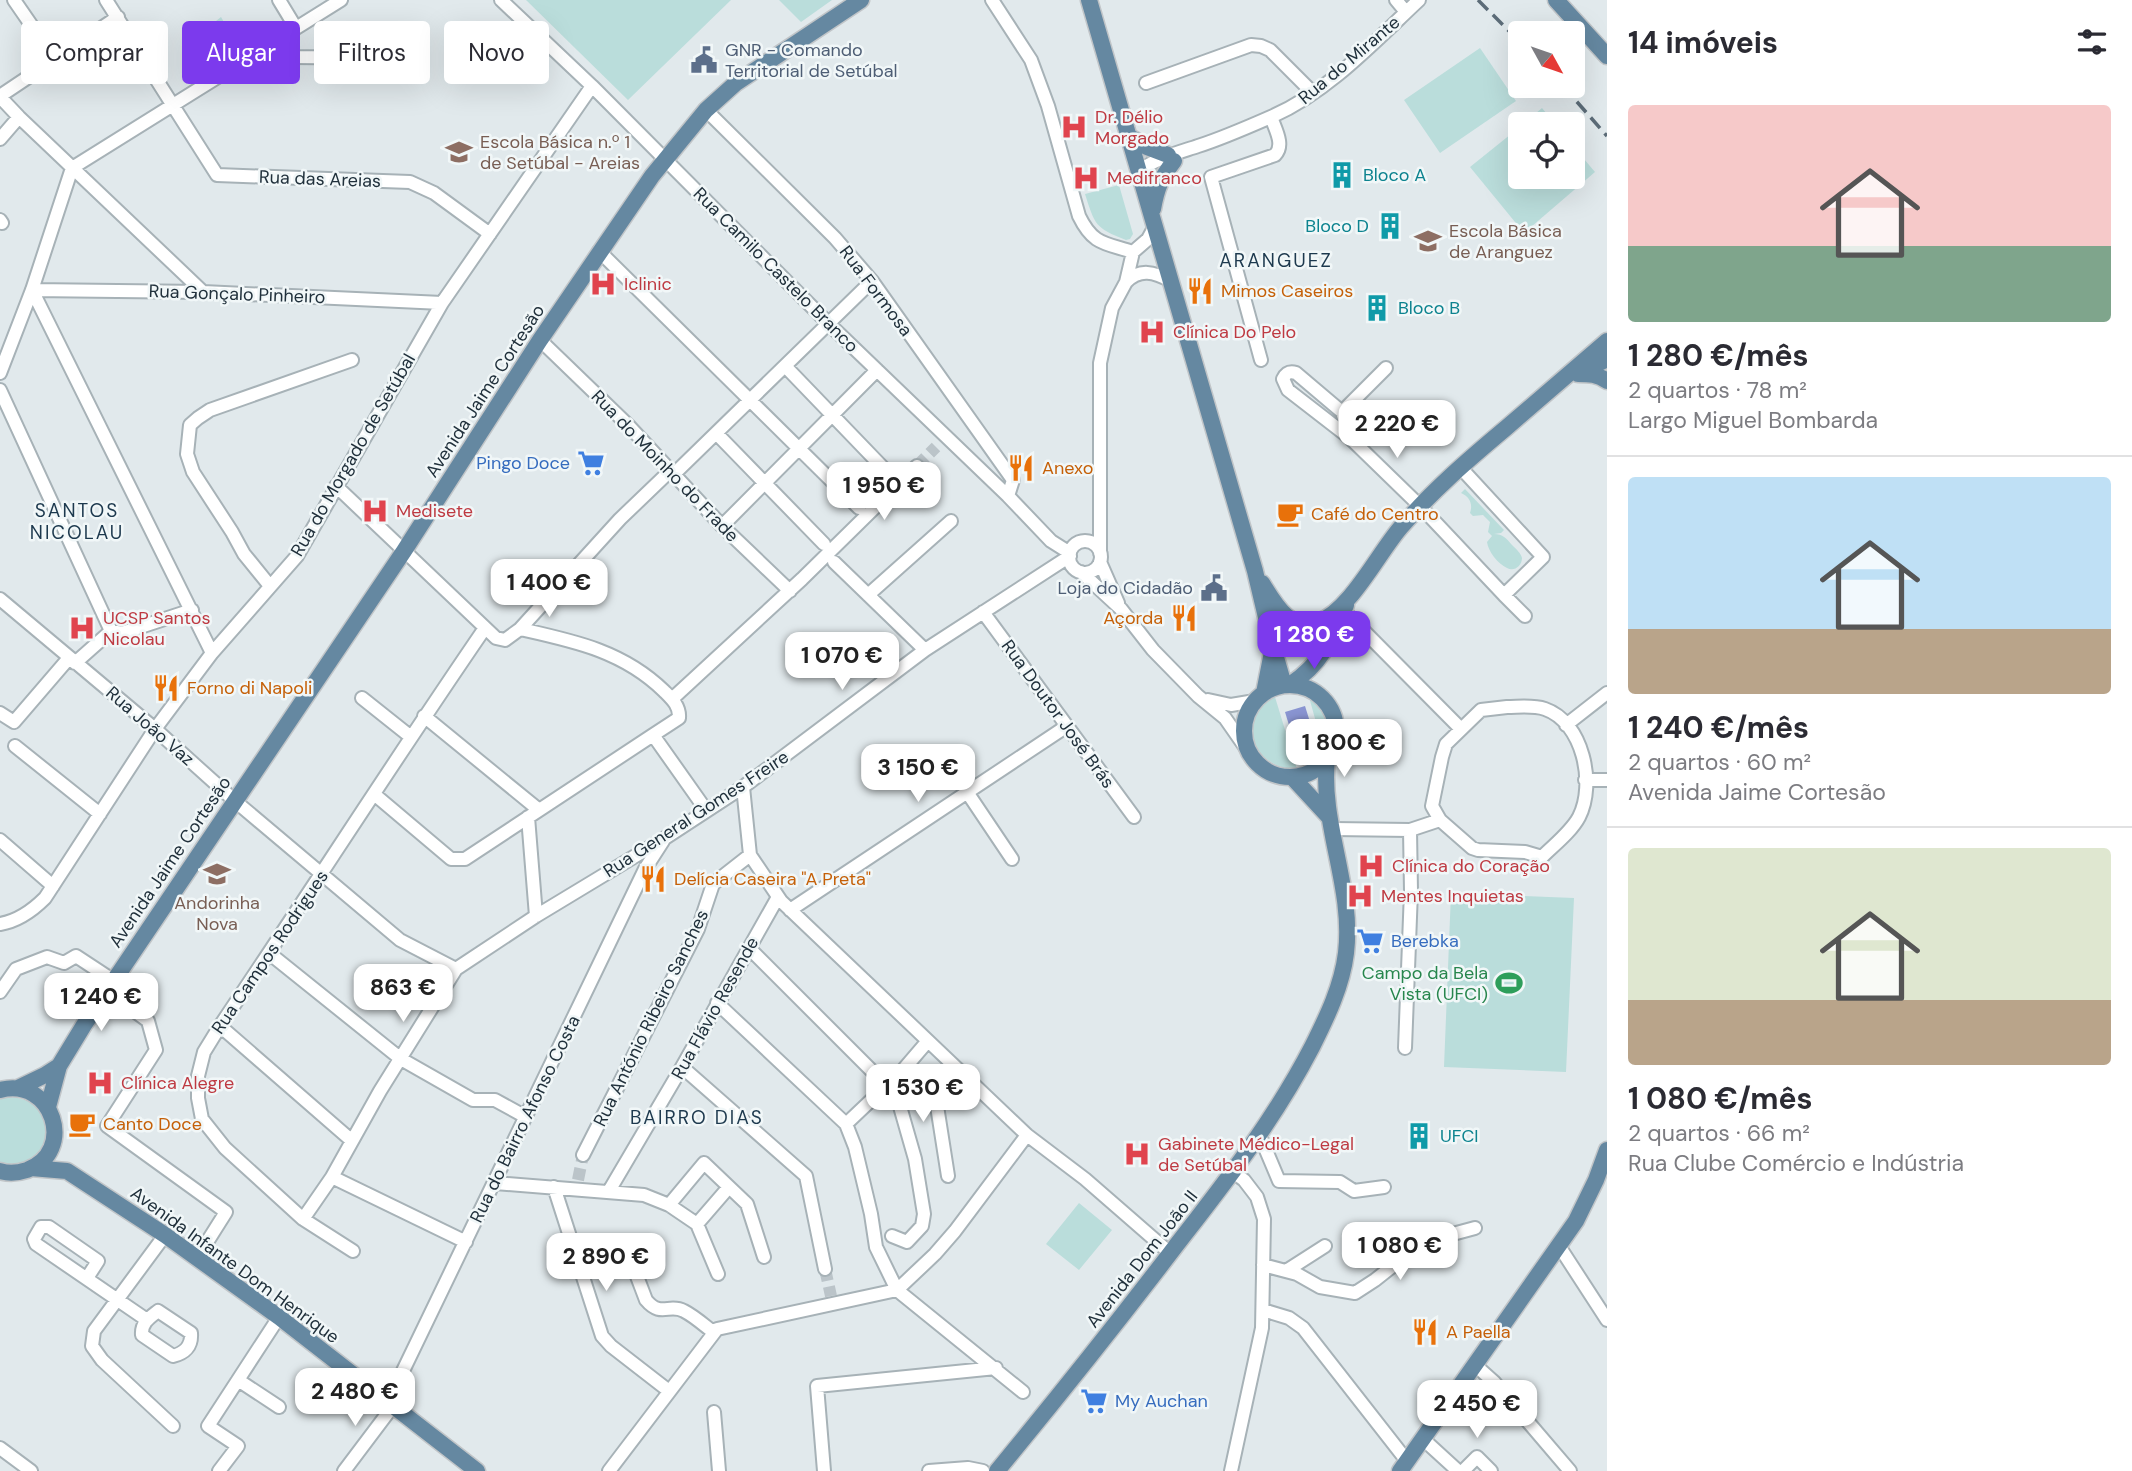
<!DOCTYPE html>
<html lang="pt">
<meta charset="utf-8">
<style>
:root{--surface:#fff;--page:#f7f7f7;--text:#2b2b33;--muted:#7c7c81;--line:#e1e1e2;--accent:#7c3aed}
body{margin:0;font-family:"DM Sans",sans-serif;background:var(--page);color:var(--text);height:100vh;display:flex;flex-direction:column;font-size:26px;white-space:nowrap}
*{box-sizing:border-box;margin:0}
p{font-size:23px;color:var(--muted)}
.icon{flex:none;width:38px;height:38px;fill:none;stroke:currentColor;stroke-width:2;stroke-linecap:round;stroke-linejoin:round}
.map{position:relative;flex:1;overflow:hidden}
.sheet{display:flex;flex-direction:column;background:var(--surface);width:525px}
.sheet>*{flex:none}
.top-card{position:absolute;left:21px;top:21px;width:665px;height:63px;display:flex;gap:14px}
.needle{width:46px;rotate:130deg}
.controls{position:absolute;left:1508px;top:21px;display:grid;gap:14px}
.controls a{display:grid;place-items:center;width:77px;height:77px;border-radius:7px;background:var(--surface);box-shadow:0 7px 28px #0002;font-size:35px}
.price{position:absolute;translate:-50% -60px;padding:0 16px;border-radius:14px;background:#fff;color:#222;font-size:23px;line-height:46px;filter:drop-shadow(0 2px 4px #0008)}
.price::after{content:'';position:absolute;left:50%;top:42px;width:21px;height:16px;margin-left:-10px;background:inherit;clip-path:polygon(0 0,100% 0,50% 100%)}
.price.current{background:var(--accent);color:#fff}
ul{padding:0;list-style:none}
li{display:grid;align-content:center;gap:14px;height:371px;padding:0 21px}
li+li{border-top:2px solid var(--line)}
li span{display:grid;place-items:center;height:217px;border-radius:7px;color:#555}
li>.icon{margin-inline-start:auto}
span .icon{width:126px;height:126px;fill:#fffc;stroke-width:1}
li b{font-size:30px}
h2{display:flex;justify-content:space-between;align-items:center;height:84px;padding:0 21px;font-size:30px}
.tag{padding:0 24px;border-radius:7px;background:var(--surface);box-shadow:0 7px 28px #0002;font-size:24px;line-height:63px}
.tag.current{background:var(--accent);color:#fff}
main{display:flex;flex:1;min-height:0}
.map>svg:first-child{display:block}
.green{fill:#badddb}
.water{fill:#8994d1}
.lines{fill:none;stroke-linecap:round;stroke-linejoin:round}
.minor-tunnel{stroke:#bbc4c9;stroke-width:12;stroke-dasharray:12 6;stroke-linecap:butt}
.minor-casing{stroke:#a7b2b7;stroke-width:16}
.major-casing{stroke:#c1c5c8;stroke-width:19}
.minor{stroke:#fff;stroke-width:12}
.major{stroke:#6588a1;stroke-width:16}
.rail{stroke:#5c6c78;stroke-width:3.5;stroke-dasharray:14 7;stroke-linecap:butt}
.labels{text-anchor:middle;stroke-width:5;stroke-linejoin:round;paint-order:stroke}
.service-label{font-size:18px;fill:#4e5e75;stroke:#f1f7f8;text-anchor:start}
.street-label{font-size:18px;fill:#21313c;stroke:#f1f7f8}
.health-label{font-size:18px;fill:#be3a42;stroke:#f1f7f8;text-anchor:start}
.education-label{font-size:18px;fill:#785e54;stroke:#f1f7f8;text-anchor:start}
.culture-label{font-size:18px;fill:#0d838f;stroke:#f1f7f8;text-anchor:start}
.food-label{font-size:18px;fill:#c56008;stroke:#f1f7f8;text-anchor:start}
.shop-label{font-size:18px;fill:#366cbe;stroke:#f1f7f8;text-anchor:start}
.leisure-label{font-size:18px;fill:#27864d;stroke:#f1f7f8;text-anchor:end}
.neighbourhood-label{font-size:19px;letter-spacing:2px;fill:#1d394e;stroke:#f1f7f8}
</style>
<main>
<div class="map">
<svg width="1607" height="1471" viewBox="0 0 1607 1471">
<rect width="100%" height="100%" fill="#e1e9ec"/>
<path class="green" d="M526 0H731L628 100Z
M779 0H832L801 22Z
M221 17 229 31 218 38 211 25Z
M1480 48 1516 101 1440 153 1404 100Z
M1542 108 1555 124H1523Z
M1521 126V177H1573V146L1595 172 1524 233 1470 167Z
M1119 185 1133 234 1130 239 1126 240C1095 228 1095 225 1085 194Z
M1465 489 1504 530 1501 533 1494 534C1503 534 1506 538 1512 545 1516 549 1521 553 1522 558 1522 566 1514 572 1507 568 1498 564 1488 551 1487 542L1492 536 1488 532 1490 522 1483 515 1473 516 1470 513C1473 504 1470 497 1461 493Z
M1275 697 1297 769C1252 769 1235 719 1275 697Z
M1309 697C1329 708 1334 731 1324 751Z
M1451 893 1574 898 1566 1072 1444 1067Z
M4 1097C56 1094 62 1157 17 1166 12 1167 5 1165 0 1164V1099Z
M1079 1203 1112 1230 1079 1270 1046 1244Z"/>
<path class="water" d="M1305 706 1316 741 1296 748 1285 712Z"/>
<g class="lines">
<path class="minor-tunnel" d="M917 466 936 447
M578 1180 583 1155
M825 1269 831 1296"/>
<defs>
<path id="minor" d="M14 0 54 58
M106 0 217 175 410 182 434 193 490 234
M279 0 296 28
M501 0 592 86 829 324 1008 496 1051 541 1070 553
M992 0 1031 60 1048 106 1079 216C1093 245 1105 243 1133 252
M1396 0 1406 12
M276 40 285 52 293 57 388 58
M1146 83 1251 45 1261 46 1270 50 1313 93
M0 96 118 17
M0 97 19 117 203 292
M706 110 835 238 872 281 1013 480 1008 496
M0 139 19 117
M1139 171C1157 158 1177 153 1198 146 1223 138 1248 127 1273 116 1329 91 1374 42 1419 0
M0 220 2 223
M599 251 859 508
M1126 282C1140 268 1154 272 1171 281
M540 340 628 425 722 526 790 591
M1261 360 1211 177 1275 155C1285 145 1275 129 1271 117
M785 366 890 475
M0 373 32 290 72 168 341 0
M0 390 111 631
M1342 412 1386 368
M716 433 824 544
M1350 438 1342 412 1296 373C1289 371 1286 373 1283 379L1288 390 1350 438 1420 506 1504 595 1543 557 1460 467
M673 475 872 281
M336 486 496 638 505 640 520 629 620 519 670 471
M722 526 877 370
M1069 557a16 16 0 1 1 32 0a16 16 0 1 1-32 0Z
M1100 553V363L1112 308 1126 282 1133 252 1148 239 1155 226
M834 562 925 650
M1100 562 1118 603
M1081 572 1121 609 1153 650 1198 696 1225 718 1248 751
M270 586 244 554 232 532 193 472 187 454 190 425 198 418 210 410 352 360
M868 595 951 521
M1504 595 1525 616
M0 599 155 729 235 801 400 940 456 969
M1344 611 1461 729
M983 612 1134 817
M520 629C574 641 623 651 664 691 672 699 680 706 679 718L653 735
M212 653 32 290 203 292 442 303
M75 663 111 631 122 633 192 610
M362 698 411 737
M672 699 802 579 917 466
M1208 700 1231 705 1255 701
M1507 707C1519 707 1533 705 1545 709 1583 722 1596 784 1579 817 1571 832 1554 845 1542 857L1525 852 1478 850 1472 848 1440 820 1432 806 1442 757 1446 744 1481 710Z
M0 713 14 722 69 658
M424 716 539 810
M1566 725 1607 693
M15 746 100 814
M1585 780H1607
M743 787 750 855 781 901 1027 1135 1085 1179 1170 1253
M967 792 1012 859
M374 794 451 859H465L653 735 706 810
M528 817 536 916
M1333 829 1410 830 1440 820
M0 840 53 886
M790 910 1067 726
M0 924C18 921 32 911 45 898L155 729 212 653 297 556 442 303 592 86
M749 948 897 1096 915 1159 924 1214 922 1226 907 1242 892 1236
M269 953 401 1059 473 1100H495L526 1117
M107 991 148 1021 156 1050 107 1126 226 1212 197 1258
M0 992 16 969 47 957 64 963 76 956 114 981
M717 1003 846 1124
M220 1026 351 1140
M927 1042 903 1070 846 1124 855 1147 871 1214 876 1247 897 1290 1023 1392
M1405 1048 1411 891 1410 830
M682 1067 806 1176 825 1269
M903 1070 937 1106 948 1176
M1260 1136 1279 1181 1340 1182 1354 1191 1384 1187
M583 1155 698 929 713 884 750 855
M332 1177 466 1242
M495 1183 644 1195 669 1205 697 1224 718 1274
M554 1187 602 1336 611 1346 669 1391
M609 1191 682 1067 778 897
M669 1205 704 1163 747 1204 764 1257
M303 1219 332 1177 380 1091 456 969 536 916 665 838 743 787 925 650 1070 556
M697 1224 729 1187
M165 1235 94 1331 92 1346 102 1360 173 1426
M624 1242 646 1300C661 1318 669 1303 684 1311 694 1316 704 1325 713 1332
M1559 1246 1607 1320
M353 1251 303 1219 225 1148 202 1119 198 1098V1076L204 1052 220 1026C309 894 395 759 485 628
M1263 1265 1297 1274 1320 1287 1355 1293 1375 1280 1423 1242 1475 1228
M1286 1271 1325 1246
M87 1278 98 1261 49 1227H41L34 1239 36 1244 147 1320
M897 1290 935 1254 955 1231 1027 1135
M1263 1310 1289 1318 1303 1328 1407 1461
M158 1311 191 1333C192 1346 185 1353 173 1356L142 1335C141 1323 149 1318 158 1311Z
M1475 1365 1494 1382 1570 1471
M238 1380 279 1407
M388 1402 645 869 663 841
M714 1412 719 1471
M1423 1439 1458 1471
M0 1448 31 1471
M219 1471 238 1446 208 1426 279 1317
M344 1471 393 1406
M609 1471 717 1329 897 1290
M824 1471 817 1386 996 1368
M929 1471 968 1468 983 1471
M1231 1471 1262 1328 1264 1219 1257 1197 1244 1180 1233 1172
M1463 1471 1477 1457 1491 1471"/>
<path id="major" d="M1089 0 1255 571 1273 647 1284 685
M1556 0 1607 56
M1128 136 1147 147 1168 155
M1153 209C1157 187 1161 178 1174 161
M1579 373 1607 359
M1578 374C1589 374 1598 374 1607 381
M1262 583C1274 602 1290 633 1318 622 1350 611 1379 552 1401 527 1433 490 1469 459 1506 428 1540 399 1573 370 1607 341
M1291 684C1323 662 1331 640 1346 605
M1244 731a46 46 0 1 1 92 0a46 46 0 1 1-92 0Z
M1264 693 1273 647
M1293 778 1329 817
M18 1088 45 1075 59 1066
M0 1090C53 1076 77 1152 27 1170 18 1173 9 1174 0 1171
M48 1107 59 1066 84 1025 404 551 540 340 652 176 706 110 736 83 861 0
M31 1168 67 1171 165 1235 279 1317 477 1471
M997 1471C1058 1397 1117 1323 1175 1247 1226 1181 1273 1122 1312 1047 1327 1017 1342 986 1346 953 1354 887 1320 824 1327 759
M1400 1471 1576 1221 1596 1180 1607 1150"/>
</defs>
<use href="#minor" class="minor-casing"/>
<use href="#major" class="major-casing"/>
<use href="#minor" class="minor"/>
<use href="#major" class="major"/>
<path class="rail" d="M1478 0 1521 43
M1563 86 1607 136"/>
</g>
<defs>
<symbol id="civic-bare" viewBox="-9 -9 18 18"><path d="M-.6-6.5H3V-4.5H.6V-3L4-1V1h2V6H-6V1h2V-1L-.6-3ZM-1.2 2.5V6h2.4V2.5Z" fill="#5c6f8a" stroke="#f1f7f8" stroke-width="2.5" paint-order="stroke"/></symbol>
<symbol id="hospital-bare" viewBox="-9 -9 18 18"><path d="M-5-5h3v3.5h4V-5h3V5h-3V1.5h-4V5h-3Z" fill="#e0444e" stroke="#f1f7f8" stroke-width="2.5" paint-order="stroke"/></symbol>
<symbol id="school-bare" viewBox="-9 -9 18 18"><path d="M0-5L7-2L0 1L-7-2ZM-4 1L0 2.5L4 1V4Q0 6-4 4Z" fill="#8d6e63" stroke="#f1f7f8" stroke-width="2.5" paint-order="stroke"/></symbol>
<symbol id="building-bare" viewBox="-9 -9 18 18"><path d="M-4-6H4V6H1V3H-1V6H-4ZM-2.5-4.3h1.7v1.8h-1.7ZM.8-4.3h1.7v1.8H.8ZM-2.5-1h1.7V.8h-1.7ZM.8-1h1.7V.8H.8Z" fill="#0f9aa8" stroke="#f1f7f8" stroke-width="2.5" paint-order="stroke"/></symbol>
<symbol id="restaurant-bare" viewBox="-9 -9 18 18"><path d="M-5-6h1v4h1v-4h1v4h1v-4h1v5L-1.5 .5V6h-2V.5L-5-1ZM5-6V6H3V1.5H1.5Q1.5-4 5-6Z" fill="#e8710a" stroke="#f1f7f8" stroke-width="2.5" paint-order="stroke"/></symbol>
<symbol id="supermarket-bare" viewBox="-9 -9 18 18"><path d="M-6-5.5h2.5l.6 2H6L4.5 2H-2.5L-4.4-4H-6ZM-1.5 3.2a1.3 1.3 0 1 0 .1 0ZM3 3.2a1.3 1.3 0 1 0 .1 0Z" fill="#3f7fe0" stroke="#f1f7f8" stroke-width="2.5" paint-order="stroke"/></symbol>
<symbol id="cafe-bare" viewBox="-9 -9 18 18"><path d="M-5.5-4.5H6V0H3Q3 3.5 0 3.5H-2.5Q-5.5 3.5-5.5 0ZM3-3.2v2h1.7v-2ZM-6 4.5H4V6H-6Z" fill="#e8710a" stroke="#f1f7f8" stroke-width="2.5" paint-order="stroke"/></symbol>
<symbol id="stadium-bare" viewBox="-9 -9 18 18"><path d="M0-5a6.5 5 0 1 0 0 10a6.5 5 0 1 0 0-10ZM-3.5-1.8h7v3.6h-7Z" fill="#2e9e5b" stroke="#f1f7f8" stroke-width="2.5" paint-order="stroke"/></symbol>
</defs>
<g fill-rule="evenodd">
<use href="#civic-bare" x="685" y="41" width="38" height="38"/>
<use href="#hospital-bare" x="1055" y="108" width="38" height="38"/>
<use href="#school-bare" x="440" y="133" width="38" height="38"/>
<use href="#building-bare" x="1323" y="156" width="38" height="38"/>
<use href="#hospital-bare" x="1067" y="159" width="38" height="38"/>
<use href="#building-bare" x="1371" y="207" width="38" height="38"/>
<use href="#school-bare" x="1409" y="222" width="38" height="38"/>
<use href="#hospital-bare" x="584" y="265" width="38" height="38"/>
<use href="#restaurant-bare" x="1181" y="272" width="38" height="38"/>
<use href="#building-bare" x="1358" y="289" width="38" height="38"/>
<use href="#hospital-bare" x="1133" y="313" width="38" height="38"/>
<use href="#supermarket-bare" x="572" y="444" width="38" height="38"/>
<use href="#restaurant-bare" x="1002" y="449" width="38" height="38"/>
<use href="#hospital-bare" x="356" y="492" width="38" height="38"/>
<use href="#cafe-bare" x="1271" y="495" width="38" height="38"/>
<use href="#civic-bare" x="1195" y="569" width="38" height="38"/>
<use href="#restaurant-bare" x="1165" y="599" width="38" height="38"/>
<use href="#hospital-bare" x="63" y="609" width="38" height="38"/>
<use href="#restaurant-bare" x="147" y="669" width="38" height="38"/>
<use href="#hospital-bare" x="1352" y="847" width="38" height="38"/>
<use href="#school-bare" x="198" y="855" width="38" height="38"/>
<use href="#restaurant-bare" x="634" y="860" width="38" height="38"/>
<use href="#hospital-bare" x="1341" y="877" width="38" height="38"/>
<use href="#supermarket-bare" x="1351" y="922" width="38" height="38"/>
<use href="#stadium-bare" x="1490" y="964" width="38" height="38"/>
<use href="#hospital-bare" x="81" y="1064" width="38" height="38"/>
<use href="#cafe-bare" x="63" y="1105" width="38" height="38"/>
<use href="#building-bare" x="1400" y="1117" width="38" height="38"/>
<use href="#hospital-bare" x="1118" y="1135" width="38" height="38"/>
<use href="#restaurant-bare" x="1406" y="1313" width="38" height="38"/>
<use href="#supermarket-bare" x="1075" y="1382" width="38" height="38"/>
</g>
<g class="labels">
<g class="service-label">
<text x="725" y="56">GNR - Comando<tspan x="725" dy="21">Territorial de Setúbal</tspan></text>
<text x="1193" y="594" text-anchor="end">Loja do Cidadão</text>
</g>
<g class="street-label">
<text transform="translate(1349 60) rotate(-40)" y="6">Rua do Mirante</text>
<text transform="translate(320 179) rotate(2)" y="6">Rua das Areias</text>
<text transform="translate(776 270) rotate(45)" y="6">Rua Camilo Castelo Branco</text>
<text transform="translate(876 291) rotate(53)" y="6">Rua Formosa</text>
<text transform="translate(237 294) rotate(2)" y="6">Rua Gonçalo Pinheiro</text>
<text transform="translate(485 391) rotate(-57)" y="6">Avenida Jaime Cortesão</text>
<text transform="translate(353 455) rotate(-60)" y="6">Rua do Morgado de Setúbal</text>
<text transform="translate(665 466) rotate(46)" y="6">Rua do Moinho do Frade</text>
<text transform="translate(1058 714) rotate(54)" y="6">Rua Doutor José Brás</text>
<text transform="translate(150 726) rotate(41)" y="6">Rua João Vaz</text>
<text transform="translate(696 814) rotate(-33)" y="6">Rua General Gomes Freire</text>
<text transform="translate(170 862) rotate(-56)" y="6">Avenida Jaime Cortesão</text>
<text transform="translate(270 952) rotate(-56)" y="6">Rua Campos Rodrigues</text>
<text transform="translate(715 1008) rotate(-61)" y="6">Rua Flávio Resende</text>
<text transform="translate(651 1018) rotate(-64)" y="6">Rua António Ribeiro Sanches</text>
<text transform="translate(525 1119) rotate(-64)" y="6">Rua do Bairro Afonso Costa</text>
<text transform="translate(1142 1259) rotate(-52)" y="6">Avenida Dom João II</text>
<text transform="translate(235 1265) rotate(36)" y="6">Avenida Infante Dom Henrique</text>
</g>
<g class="health-label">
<text x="1095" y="123">Dr. Délio<tspan x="1095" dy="21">Morgado</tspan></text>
<text x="1107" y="184">Medifranco</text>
<text x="624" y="290">Iclinic</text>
<text x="1173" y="338">Clínica Do Pelo</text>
<text x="396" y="517">Medisete</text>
<text x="103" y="624">UCSP Santos<tspan x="103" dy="21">Nicolau</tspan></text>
<text x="1392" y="872">Clínica do Coração</text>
<text x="1381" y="902">Mentes Inquietas</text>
<text x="121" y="1089">Clínica Alegre</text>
<text x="1158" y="1150">Gabinete Médico-Legal<tspan x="1158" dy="21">de Setúbal</tspan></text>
</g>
<g class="education-label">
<text x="480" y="148">Escola Básica n.º 1<tspan x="480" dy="21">de Setúbal - Areias</tspan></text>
<text x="1449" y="237">Escola Básica<tspan x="1449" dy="21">de Aranguez</tspan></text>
<text x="217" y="909" text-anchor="middle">Andorinha<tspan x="217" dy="21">Nova</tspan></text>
</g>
<g class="culture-label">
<text x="1363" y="181">Bloco A</text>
<text x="1369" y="232" text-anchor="end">Bloco D</text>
<text x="1398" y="314">Bloco B</text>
<text x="1440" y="1142">UFCI</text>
</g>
<g class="food-label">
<text x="1221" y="297">Mimos Caseiros</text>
<text x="1042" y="474">Anexo</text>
<text x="1311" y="520">Café do Centro</text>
<text x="1163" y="624" text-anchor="end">Açorda</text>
<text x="187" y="694">Forno di Napoli</text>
<text x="674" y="885">Delícia Caseira "A Preta"</text>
<text x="103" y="1130">Canto Doce</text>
<text x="1446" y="1338">A Paella</text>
</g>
<g class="shop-label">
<text x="570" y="469" text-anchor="end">Pingo Doce</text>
<text x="1391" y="947">Berebka</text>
<text x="1115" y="1407">My Auchan</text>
</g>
<g class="leisure-label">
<text x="1488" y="979">Campo da Bela<tspan x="1488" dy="21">Vista (UFCI)</tspan></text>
</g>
<g class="neighbourhood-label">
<text x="1276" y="267">ARANGUEZ</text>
<text x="77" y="517">SANTOS<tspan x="77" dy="22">NICOLAU</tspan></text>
<text x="697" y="1124">BAIRRO DIAS</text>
</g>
</g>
</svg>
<div class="controls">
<a><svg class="needle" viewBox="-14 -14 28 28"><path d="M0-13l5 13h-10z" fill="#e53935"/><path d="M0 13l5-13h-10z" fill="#7c7c81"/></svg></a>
<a><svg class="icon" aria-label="locate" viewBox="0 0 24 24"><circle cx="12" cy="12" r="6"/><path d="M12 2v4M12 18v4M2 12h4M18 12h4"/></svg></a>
</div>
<b class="price" style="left:1397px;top:460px">2 220 €</b>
<b class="price" style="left:884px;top:522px">1 950 €</b>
<b class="price" style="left:549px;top:619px">1 400 €</b>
<b class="price current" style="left:1314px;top:671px">1 280 €</b>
<b class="price" style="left:842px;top:692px">1 070 €</b>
<b class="price" style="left:1344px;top:779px">1 800 €</b>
<b class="price" style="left:918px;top:804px">3 150 €</b>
<b class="price" style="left:403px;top:1024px">863 €</b>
<b class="price" style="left:101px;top:1033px">1 240 €</b>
<b class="price" style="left:923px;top:1124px">1 530 €</b>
<b class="price" style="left:1400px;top:1282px">1 080 €</b>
<b class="price" style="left:606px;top:1293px">2 890 €</b>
<b class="price" style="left:355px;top:1428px">2 480 €</b>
<b class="price" style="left:1477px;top:1440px">2 450 €</b>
<div class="top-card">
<a class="tag">Comprar</a>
<a class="tag current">Alugar</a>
<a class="tag">Filtros</a>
<a class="tag">Novo</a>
</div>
</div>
<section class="sheet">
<h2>14 imóveis<svg class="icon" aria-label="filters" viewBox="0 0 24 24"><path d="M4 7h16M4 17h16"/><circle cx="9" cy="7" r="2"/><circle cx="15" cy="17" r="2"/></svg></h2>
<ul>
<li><span style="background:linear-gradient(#f6c9c9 65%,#7fa58c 0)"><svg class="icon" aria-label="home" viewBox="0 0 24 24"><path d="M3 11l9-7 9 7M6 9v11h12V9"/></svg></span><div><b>1 280 €/mês</b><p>2 quartos · 78 m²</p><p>Largo Miguel Bombarda</p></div></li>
<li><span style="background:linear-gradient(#bfe0f5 70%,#b9a48a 0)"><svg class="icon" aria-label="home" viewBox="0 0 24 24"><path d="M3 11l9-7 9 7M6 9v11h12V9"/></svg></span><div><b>1 240 €/mês</b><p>2 quartos · 60 m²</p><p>Avenida Jaime Cortesão</p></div></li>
<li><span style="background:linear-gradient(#dfe7d0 70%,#b9a48a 0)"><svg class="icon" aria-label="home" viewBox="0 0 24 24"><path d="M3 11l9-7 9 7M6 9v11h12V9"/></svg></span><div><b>1 080 €/mês</b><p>2 quartos · 66 m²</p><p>Rua Clube Comércio e Indústria</p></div></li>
</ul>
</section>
</main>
